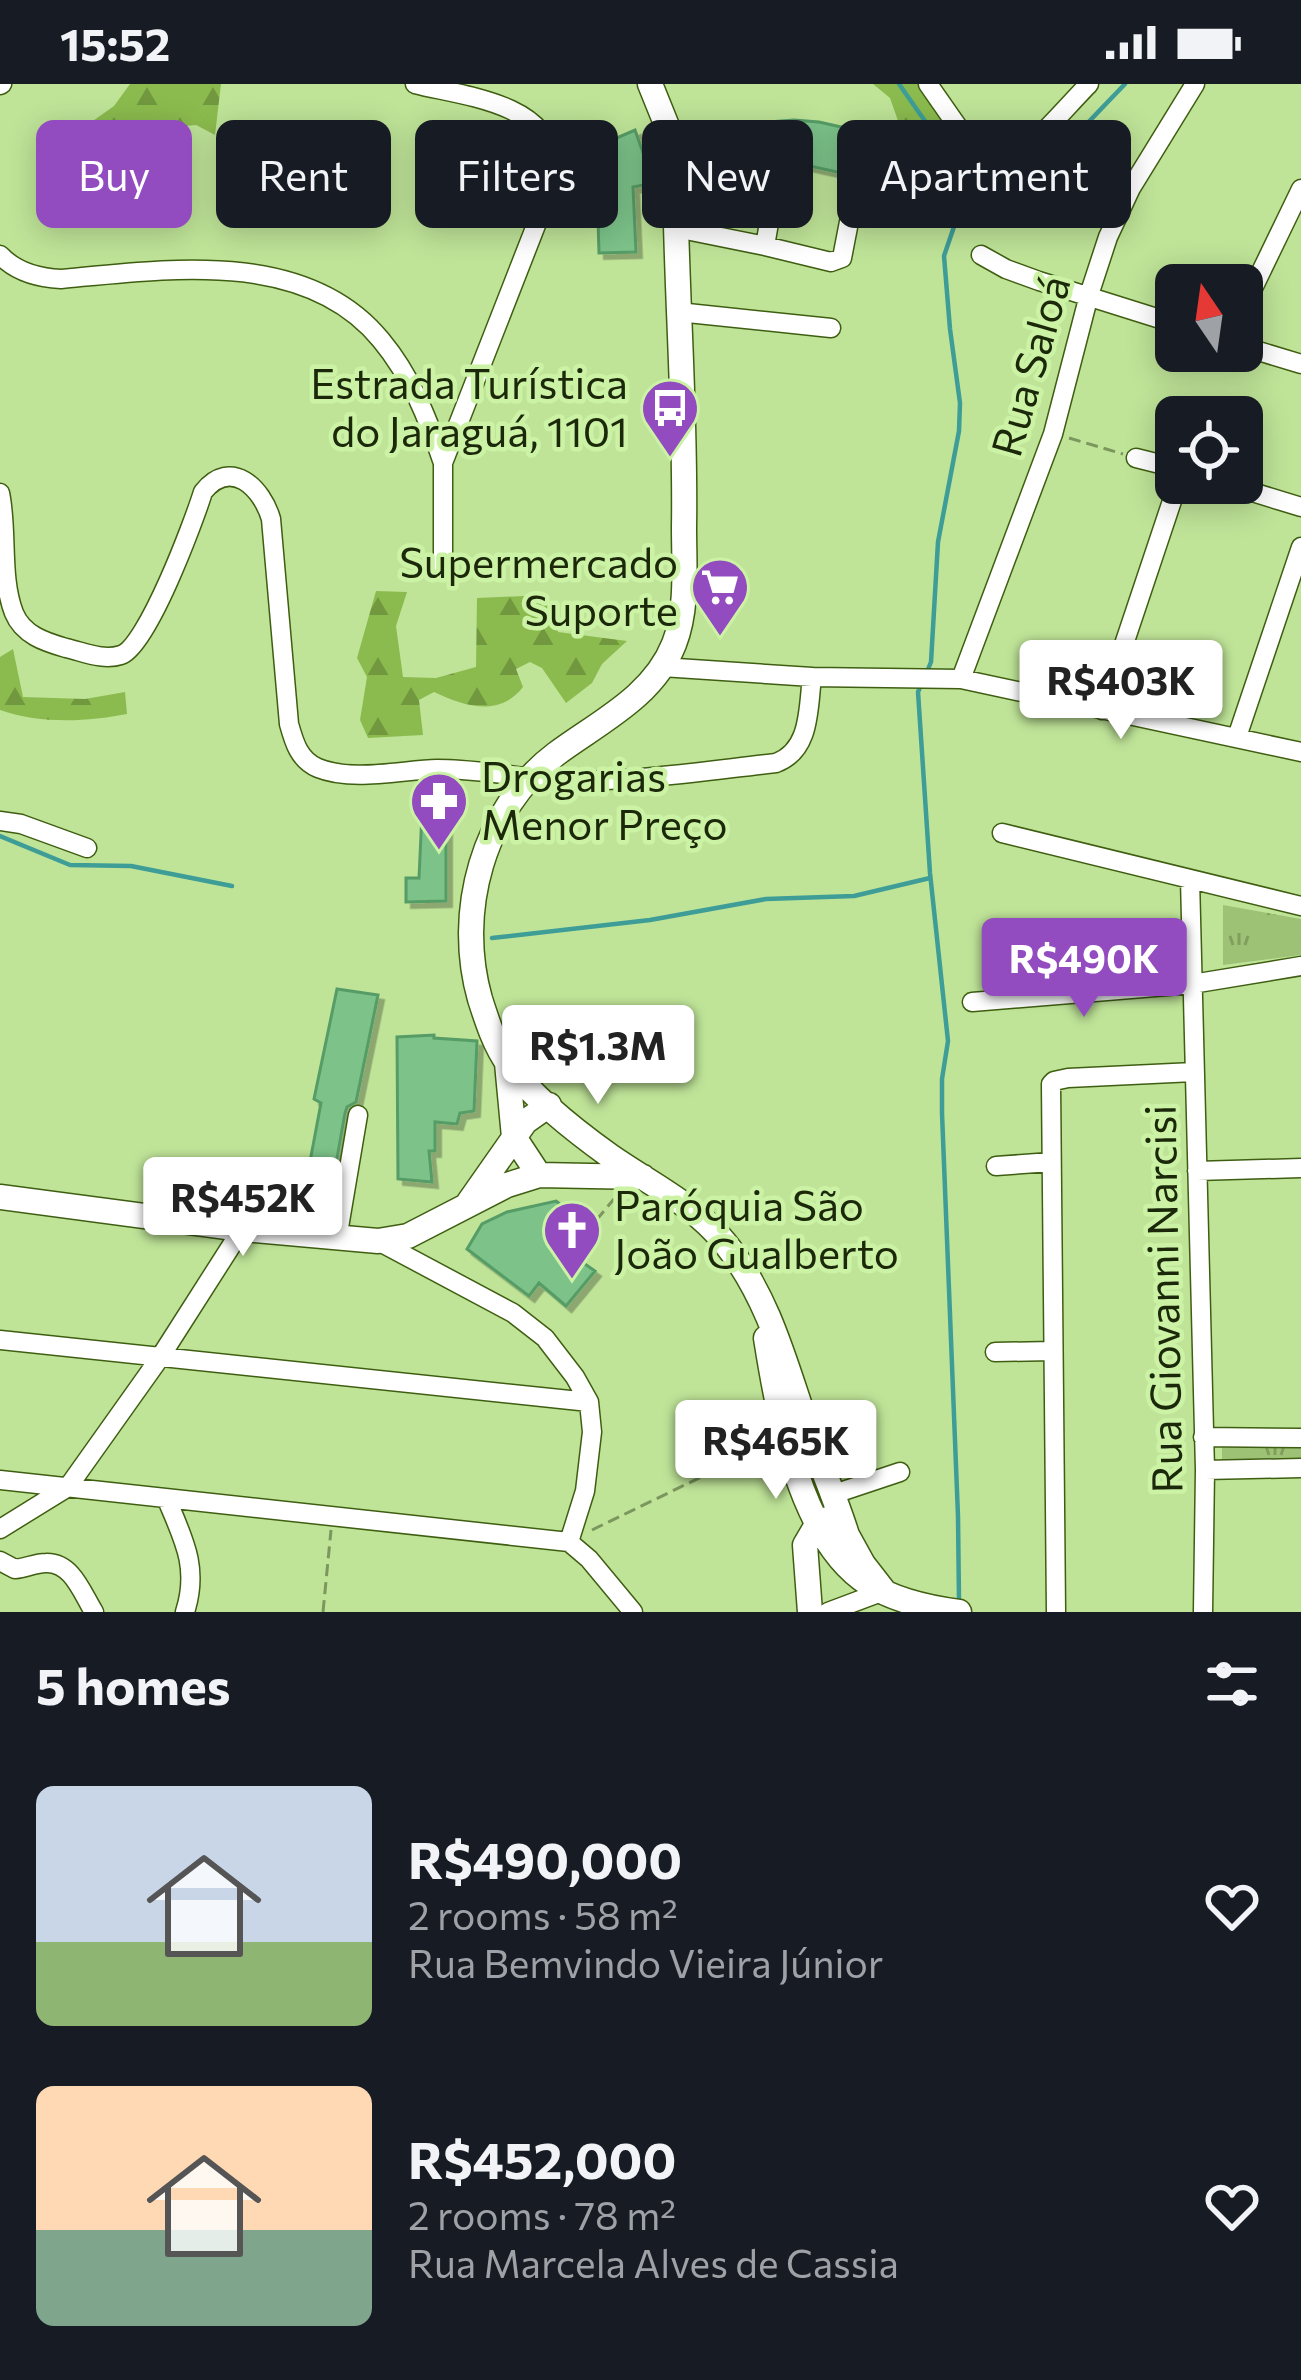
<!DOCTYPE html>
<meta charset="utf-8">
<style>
:root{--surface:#171b24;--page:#20242c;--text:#f1f3f6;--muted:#9ea1a6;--accent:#924cc0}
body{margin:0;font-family:Commissioner,sans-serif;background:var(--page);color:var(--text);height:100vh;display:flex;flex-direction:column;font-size:45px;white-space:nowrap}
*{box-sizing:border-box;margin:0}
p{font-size:39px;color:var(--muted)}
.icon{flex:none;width:66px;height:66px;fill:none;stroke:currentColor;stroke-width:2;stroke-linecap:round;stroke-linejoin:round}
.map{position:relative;height:1528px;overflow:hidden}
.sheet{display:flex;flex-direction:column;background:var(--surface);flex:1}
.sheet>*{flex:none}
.hud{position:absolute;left:36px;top:36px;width:1230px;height:108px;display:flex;gap:24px}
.needle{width:78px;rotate:347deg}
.buttons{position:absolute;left:1155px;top:180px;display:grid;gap:24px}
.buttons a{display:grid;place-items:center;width:108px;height:108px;border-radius:18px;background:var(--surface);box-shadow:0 6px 30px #0003;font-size:60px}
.price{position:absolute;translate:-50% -102px;padding:0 27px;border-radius:12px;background:#fff;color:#222;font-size:39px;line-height:78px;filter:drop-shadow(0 3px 6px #0008)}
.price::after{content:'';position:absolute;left:50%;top:72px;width:36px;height:27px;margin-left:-18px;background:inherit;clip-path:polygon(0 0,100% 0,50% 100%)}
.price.on{background:var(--accent);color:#fff}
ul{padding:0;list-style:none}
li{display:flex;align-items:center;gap:36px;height:300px;padding:0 36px}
li span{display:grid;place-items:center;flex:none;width:336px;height:240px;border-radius:18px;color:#555}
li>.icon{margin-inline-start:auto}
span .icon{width:144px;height:144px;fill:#fffc;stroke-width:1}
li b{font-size:51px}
h2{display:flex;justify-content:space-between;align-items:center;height:144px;padding:0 36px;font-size:51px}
.pill{padding:0 42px;border-radius:18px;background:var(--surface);box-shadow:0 6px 30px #0003;font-size:42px;line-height:108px}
.pill.on{background:var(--accent);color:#fff}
.status{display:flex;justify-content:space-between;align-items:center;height:84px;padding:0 60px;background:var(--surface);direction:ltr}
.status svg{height:33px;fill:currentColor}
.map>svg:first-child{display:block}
.forest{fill:url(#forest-firs)}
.park{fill:url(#park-tufts)}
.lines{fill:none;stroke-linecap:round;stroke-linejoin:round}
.stream{stroke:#3e9d97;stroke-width:4.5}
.building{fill:#7bc289;stroke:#579c66;stroke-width:3;filter:url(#shadow)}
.minor-casing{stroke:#3f5e11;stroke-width:21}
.major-casing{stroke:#3f5e11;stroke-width:27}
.path{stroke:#7c975e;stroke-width:3;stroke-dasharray:12 6;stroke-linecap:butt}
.minor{stroke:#fff;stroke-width:18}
.major{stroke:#fff;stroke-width:24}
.labels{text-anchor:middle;stroke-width:9;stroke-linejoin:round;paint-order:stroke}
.street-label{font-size:42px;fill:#1b280a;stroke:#ccf2a5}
.poi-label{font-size:42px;fill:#1b280a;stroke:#ccf2a5;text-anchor:end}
</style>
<div class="status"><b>15:52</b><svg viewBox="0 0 49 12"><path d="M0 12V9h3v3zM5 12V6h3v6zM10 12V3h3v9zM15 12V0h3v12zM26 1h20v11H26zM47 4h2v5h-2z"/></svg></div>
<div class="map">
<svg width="1301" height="1528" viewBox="0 0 1301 1528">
<defs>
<pattern id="forest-firs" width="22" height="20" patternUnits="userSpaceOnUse" patternTransform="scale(3)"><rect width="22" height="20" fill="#8bbb4e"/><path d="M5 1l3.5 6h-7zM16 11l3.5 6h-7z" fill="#71983f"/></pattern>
<pattern id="park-tufts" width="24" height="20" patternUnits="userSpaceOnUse" patternTransform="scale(3)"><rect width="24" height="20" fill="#9ec275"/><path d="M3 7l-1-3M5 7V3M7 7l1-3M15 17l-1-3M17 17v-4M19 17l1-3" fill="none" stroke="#809e5e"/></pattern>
<filter id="shadow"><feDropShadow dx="5.5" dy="5.5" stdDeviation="0" flood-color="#0004"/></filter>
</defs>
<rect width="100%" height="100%" fill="#bfe498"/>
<path class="forest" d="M130 0H221L215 51 196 41 166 44 145 95 128 117 94 93 61 96 73 51 114 22Z
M873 0H919L956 58 957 93 934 108 904 54 890 14Z
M376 507 407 508 396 542 403 593 436 594 476 583 477 514 524 512 546 519 558 539V548L627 557 602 580 592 599 566 619 542 584 530 578 516 585 523 603C499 634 464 622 434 608L419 616 423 651 368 654 360 636 367 593 357 574Z
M13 565 23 613 85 615 125 608 127 630C86 638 40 640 0 626V573Z"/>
<path class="park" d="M1223 821 1301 835V871L1223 881Z
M1222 1359H1301V1377L1222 1376Z"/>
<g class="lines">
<path class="stream" d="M899 0 941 60 955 107 958 131 944 172 950 245 960 319 959 347 938 458 931 578 926 590
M957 121 1031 98 1125 0
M921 601 918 608 930 789 948 957 942 995V1029L958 1432 959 1517
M0 752 70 781 131 782 232 802
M492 854 650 836 766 815 854 812 930 794"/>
</g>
<path class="building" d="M794 36 819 38 872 50 864 94 742 67 746 52 755 39Z
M635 46 647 80 649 100 633 103 636 168 599 169 597 103 613 101 598 62Z
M423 707 446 708V817L406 818V794H419Z
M337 905 378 911 356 1018 347 1023 345 1029 329 1119 310 1115 313 1103 306 1099 321 1019 314 1015Z
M434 951V954L477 957 474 1027 460 1029 457 1040 435 1038V1067H429L432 1098 398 1095 397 953Z
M556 1117 585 1140 565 1166 595 1187 566 1222 539 1199 529 1212 467 1165 482 1140 507 1128Z"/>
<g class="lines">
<defs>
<path id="minor" d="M415 0C457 11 546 18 551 74 552 93 545 112 540 131L443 379V484
M928 0 981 76C991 83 998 84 1009 79 1028 68 1071 18 1089 0
M0 1 2 0
M778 87 765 162 831 178 842 174 855 107
M676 144 765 162
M0 171C16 188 39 194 61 195 166 185 306 164 381 256 411 292 428 335 443 379
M981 171 1006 185 1039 197 1176 240
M1242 227 1301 105
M678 228 831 244
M1242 262 1301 280
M1136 374 1176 384
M1223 399 1301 423
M0 409C8 447 0 493 14 529 23 551 45 558 66 564 84 568 103 577 121 571 147 563 194 437 203 408 231 373 262 404 271 435L289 640C294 658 299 676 318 684 352 698 402 686 437 685 478 685 516 693 556 696 630 699 704 687 776 679 811 666 808 624 812 593
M662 583 812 593 961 595 1301 668
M961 595 1053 350 1089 211 1108 153 1131 104 1195 0
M1102 626 1178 399
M1237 653 1301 463
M0 737 21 740 87 764
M1002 749 1301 822
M1190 795 1205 1386 1203 1528
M972 918 1192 900 1301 882
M996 1082 1051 1078
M1197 1087 1301 1084
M337 1155 358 1031
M378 1157 513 1229 545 1254 575 1293 589 1318 592 1348 585 1407 569 1458 589 1475 633 1528
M0 1256 589 1318
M995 1268 1052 1267
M1203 1353 1301 1354
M1205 1386 1301 1384
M0 1396 569 1458
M834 1410 900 1388
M167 1416C184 1456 199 1484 185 1528
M0 1445 68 1403 159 1275 242 1145
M0 1477 15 1485C26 1484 35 1479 46 1479 72 1478 82 1509 94 1528
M828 1528 884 1507
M1056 1528 1051 1000 1054 997 1068 994 1194 988"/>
<path id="major" d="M650 0 667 42 675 90C676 208 686 326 684 444 684 481 688 525 674 560 653 613 599 638 556 670 483 725 455 828 480 915 487 937 495 962 509 981 532 1013 578 1049 610 1072 650 1100 694 1120 725 1159 770 1215 786 1283 809 1349 822 1383 836 1416 847 1451L863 1480 884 1507
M507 979 514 1053 539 1091
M0 1113 242 1145 378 1157 408 1152 507 1101 539 1091 643 1093
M469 1118 525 1038 549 1021
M766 1254C778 1329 800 1457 869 1500 895 1517 929 1524 959 1528
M810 1528 805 1461 818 1439 828 1435"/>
</defs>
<use href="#minor" class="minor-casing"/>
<use href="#major" class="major-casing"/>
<path class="path" d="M1069 354 1123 370
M573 1164 614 1115
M592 1446 767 1361
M323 1528 331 1446"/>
<use href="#minor" class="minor"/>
<use href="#major" class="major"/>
</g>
<defs>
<symbol id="bus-pin" viewBox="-11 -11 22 30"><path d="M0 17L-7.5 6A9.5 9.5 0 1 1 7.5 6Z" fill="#924cc0" stroke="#ccf2a5"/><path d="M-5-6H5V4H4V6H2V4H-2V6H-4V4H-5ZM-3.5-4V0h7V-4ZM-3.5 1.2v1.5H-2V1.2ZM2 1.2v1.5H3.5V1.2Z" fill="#fff"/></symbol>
<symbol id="supermarket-pin" viewBox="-11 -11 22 30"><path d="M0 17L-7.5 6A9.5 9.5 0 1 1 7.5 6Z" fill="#924cc0" stroke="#ccf2a5"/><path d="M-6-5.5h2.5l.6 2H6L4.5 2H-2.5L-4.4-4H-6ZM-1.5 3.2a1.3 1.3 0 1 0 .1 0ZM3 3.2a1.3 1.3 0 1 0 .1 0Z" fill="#fff"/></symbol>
<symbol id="pharmacy-pin" viewBox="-11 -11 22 30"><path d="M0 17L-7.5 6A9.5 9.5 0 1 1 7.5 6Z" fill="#924cc0" stroke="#ccf2a5"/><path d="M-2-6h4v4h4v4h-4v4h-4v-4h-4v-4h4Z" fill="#fff"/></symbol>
<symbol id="church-pin" viewBox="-11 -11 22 30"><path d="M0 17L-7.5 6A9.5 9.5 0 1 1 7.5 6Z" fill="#924cc0" stroke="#ccf2a5"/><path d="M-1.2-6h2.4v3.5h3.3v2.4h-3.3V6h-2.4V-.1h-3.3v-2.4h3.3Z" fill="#fff"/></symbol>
</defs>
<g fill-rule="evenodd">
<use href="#bus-pin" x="637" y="291" width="66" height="90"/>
<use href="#supermarket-pin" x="687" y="470" width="66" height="90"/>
<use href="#pharmacy-pin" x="406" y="684" width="66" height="90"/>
<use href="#church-pin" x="539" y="1113" width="66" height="90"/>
</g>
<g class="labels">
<g class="street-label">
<text transform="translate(1031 282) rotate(-74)" y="15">Rua Saloá</text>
<text transform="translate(1164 1215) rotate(-91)" y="15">Rua Giovanni Narcisi</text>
</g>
<g class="poi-label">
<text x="628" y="315">Estrada Turística<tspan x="628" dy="48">do Jaraguá, 1101</tspan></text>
<text x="678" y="494">Supermercado<tspan x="678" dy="48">Suporte</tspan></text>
<text x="481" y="708" text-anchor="start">Drogarias<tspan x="481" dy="48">Menor Preço</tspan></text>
<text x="614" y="1137" text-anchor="start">Paróquia São<tspan x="614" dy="48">João Gualberto</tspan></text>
</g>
</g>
</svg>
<div class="buttons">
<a><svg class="needle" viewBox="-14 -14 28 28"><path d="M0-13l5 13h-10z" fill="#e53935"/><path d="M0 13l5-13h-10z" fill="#9ea1a6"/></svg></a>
<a><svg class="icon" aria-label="locate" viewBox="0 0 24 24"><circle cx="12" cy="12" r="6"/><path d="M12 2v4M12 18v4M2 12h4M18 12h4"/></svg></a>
</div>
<b class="price" style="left:1121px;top:658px">R$403K</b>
<b class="price on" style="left:1084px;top:936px">R$490K</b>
<b class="price" style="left:598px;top:1023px">R$1.3M</b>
<b class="price" style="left:243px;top:1175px">R$452K</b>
<b class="price" style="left:776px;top:1418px">R$465K</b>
<div class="hud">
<a class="pill on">Buy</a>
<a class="pill">Rent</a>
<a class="pill">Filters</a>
<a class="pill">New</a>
<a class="pill">Apartment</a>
</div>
</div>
<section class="sheet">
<h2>5 homes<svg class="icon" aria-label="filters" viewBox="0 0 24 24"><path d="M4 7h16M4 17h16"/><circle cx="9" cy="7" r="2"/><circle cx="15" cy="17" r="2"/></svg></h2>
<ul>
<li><span style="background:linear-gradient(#c9d6e8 65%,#8fb573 0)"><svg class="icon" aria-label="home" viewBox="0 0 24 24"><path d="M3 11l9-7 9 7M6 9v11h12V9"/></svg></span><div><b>R$490,000</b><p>2 rooms · 58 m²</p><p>Rua Bemvindo Vieira Júnior</p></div><svg class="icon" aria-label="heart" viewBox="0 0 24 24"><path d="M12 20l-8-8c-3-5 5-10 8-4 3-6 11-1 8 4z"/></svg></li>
<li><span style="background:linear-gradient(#ffd9b3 60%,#7fa58c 0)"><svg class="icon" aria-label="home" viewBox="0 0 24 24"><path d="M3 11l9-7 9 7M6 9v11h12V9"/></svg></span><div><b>R$452,000</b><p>2 rooms · 78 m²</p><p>Rua Marcela Alves de Cassia</p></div><svg class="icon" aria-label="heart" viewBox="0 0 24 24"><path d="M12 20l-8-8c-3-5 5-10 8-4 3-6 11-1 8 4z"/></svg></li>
</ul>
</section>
